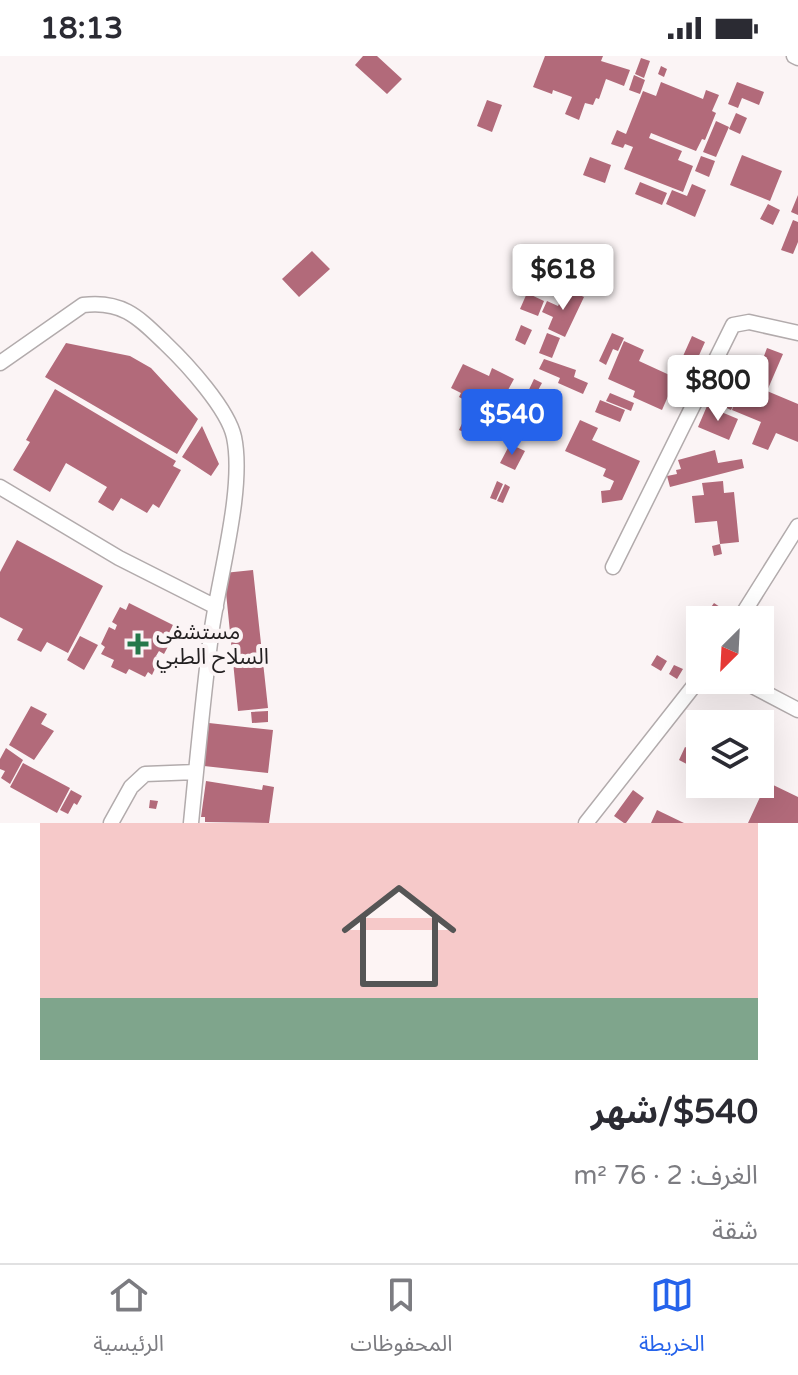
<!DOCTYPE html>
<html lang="ar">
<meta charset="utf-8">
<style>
:root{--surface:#fff;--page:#f7f7f7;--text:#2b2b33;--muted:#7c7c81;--line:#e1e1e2;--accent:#2563eb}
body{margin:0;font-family:"Varela Round","Noto Sans Arabic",sans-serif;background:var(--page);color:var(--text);direction:rtl;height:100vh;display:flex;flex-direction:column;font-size:30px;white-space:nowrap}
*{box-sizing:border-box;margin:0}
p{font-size:26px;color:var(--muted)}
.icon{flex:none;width:44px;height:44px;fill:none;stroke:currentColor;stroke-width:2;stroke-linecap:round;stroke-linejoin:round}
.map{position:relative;height:767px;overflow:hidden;direction:ltr}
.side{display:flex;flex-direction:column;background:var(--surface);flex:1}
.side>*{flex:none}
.needle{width:52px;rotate:204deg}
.buttons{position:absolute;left:686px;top:550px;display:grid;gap:16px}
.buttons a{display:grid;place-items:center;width:88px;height:88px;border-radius:0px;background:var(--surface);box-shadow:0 8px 32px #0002;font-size:40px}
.price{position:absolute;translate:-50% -68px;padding:0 18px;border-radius:8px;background:#fff;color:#222;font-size:26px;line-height:52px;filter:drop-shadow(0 2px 4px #0008)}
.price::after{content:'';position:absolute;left:50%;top:48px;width:24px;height:18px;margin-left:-12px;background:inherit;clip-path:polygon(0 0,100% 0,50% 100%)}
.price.on{background:var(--accent);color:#fff}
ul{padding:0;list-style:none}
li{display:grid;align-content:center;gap:16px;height:424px;padding:0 40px}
li span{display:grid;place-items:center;height:248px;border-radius:0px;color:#555}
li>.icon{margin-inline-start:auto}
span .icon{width:144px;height:144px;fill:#fffc;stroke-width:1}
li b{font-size:34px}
.status{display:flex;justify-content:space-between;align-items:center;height:56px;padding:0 40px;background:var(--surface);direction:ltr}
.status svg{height:22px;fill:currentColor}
.tab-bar{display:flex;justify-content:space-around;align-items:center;height:112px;border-top:2px solid var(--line);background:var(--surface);font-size:22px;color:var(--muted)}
.tab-bar a{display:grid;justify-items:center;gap:4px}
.tab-bar .on{color:var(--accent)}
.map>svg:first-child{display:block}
.building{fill:#b26a7a}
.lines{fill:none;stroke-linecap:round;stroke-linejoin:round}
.minor-casing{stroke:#b2abac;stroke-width:17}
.minor{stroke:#fff;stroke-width:14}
.poi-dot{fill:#25784a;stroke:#fbf4f5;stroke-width:3}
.labels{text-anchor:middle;stroke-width:8;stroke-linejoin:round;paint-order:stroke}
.poi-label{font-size:22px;fill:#221f20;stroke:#fbf4f5;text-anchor:start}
</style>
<div class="status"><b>18:13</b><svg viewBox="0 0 49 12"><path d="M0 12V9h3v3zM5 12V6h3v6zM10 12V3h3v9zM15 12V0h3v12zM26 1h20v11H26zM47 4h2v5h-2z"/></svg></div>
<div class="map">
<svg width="798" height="767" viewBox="0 0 798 767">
<rect width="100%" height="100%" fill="#fbf4f5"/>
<path class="building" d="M363 0H377L402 23 387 38 355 9Z
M545 0H603L601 5 630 14 624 30 606 23 599 43 596 42 593 49 585 47 579 64 565 58 572 41 553 34 552 38 533 31Z
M641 2 650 5 644 22 635 18Z
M661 10 667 13 664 21 658 18Z
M634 19 645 24 640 38 629 34Z
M661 26 703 43 706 34 719 39 712 55 716 57 705 84 702 83 696 95 651 77 649 82 682 95 678 104 693 110 683 136 624 113 633 91 625 88 623 92 611 88 617 74 626 78 643 35 656 40Z
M737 26 764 36 759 49 742 42 738 52 728 48Z
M487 44 502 49 492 76 477 70Z
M736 57 747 62 740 78 729 73Z
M716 65 729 71 716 101 703 96Z
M742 99 782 115 770 145 730 129Z
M701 100 715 105 709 121 695 115Z
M590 101 611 109 605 127 583 119Z
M640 126 667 137 662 149 635 138Z
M692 128 706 134 695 161 666 148 672 134 687 140Z
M798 139V159L791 156Z
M768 148 780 154 773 169 760 163Z
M793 164 798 166V186L793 198 781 194Z
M312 195 330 213 299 241 282 223Z
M566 233 584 241 565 281 548 273 553 261 542 256 547 245 558 250Z
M527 237 544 245 538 260 520 253Z
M521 269 532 274 525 289 515 284Z
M547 277 560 282 552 302 539 297Z
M612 277 624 282 618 295 613 293 606 309 599 305Z
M692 280 705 286 688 324 675 318Z
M624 285 644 294 639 305 676 322 662 354 633 341 635 335 608 323Z
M66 287 130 300 151 312 198 363 177 398 45 321Z
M767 292 783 298 767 335 798 348V386L776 377 768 394 752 388 761 366 732 354 735 346 731 354 714 346 722 330 739 337 753 305 761 308Z
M544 303 576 314 574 321 588 327 583 338 558 327 560 322 539 313Z
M463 308 489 320 492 312 514 323 508 334 525 342 534 323 542 327 536 338 541 341 534 354 522 348 528 352 522 367 514 363 510 373 497 367 499 361 486 355 483 361 475 358 478 351 459 341 461 337 451 332Z
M55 333 176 405 173 410 181 414 159 452 153 448 147 457 121 442 113 455 98 446 107 431 66 407 50 436 13 414 30 386 26 384Z
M610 337 634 347 631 355 606 345Z
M600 344 625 354 620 366 595 356Z
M707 350 738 363 729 384 698 371Z
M530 354 547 362 540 376 523 368Z
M466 359 477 364 470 379 459 374Z
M580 364 598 372 592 384 640 405 622 444 602 447 601 435 610 434 614 425 603 420 606 413 565 395Z
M202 370 219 408 211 420 182 401Z
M510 388 525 395 515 414 500 407Z
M715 394 718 407 742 403 744 412 670 431 667 420 677 418 676 414 681 413 678 404Z
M497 425 503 428 496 444 490 442Z
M723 425 724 437 734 436 739 486 720 488 717 465 695 467 692 440 704 439 702 427Z
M505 428 510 431 503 447 497 445Z
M17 484 103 530 68 597 47 586 41 596 17 584 23 573 0 561V516Z
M720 488 722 498 714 500 712 490Z
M253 514 268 652 238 655 224 517Z
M129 547 173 569 169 577 174 579 164 598 159 595 156 600 160 602 152 619 148 616 145 621 129 613 126 618 111 611 114 604 101 598 105 591 101 588 109 571 115 574 117 569 112 566 120 551 126 554Z
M714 547 726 555 719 564H702Z
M698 550 705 554 698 566 691 563Z
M80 580 98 589 84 614 67 604Z
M657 599 667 605 661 615 651 609Z
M674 609 683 613 677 623 669 618Z
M31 650 47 658 41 668 54 675 34 704 9 689Z
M268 655V666L252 667 251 656Z
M209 667 273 674 268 717 204 710Z
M685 691 700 698V715L679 704Z
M6 692 23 704 10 728 1 722 5 715 0 713V703Z
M23 707 70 732 57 757 10 731Z
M206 725 262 734 263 729 274 731 269 767 205 766V761H201Z
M767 726 798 741V767H748Z
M71 734 82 740 77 749 74 747 68 758 60 754Z
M633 734 644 742 626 767H624L614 760Z
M150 744 158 745 156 753 149 752Z
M657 754 684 767H651Z"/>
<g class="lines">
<defs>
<path id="minor" d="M794 0 798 2
M0 307 83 249C123 244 139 262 166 288 187 308 228 353 234 381 245 433 218 524 211 579 203 642 197 705 191 767
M0 431 119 502 216 551
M613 511 733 269 749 266 798 277
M739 564 798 470
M741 624 798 654
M111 767 131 731 145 718 196 716
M586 767 700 622"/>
</defs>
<use href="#minor" class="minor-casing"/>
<use href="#minor" class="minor"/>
</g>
<path class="poi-dot" d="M134 576h8v8h8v8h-8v8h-8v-8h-8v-8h8z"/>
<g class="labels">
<g class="poi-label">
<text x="156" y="583">مستشفى<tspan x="156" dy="25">السلاح الطبي</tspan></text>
</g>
</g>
</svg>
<div class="buttons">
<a><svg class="needle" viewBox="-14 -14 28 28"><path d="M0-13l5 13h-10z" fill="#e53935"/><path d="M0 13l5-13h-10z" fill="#7c7c81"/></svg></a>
<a><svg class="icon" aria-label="layers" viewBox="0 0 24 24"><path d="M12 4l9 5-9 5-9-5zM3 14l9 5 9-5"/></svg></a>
</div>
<b class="price" style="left:563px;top:256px">$618</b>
<b class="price" style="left:718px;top:367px">$800</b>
<b class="price on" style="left:512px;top:401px">$540</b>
</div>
<section class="side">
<ul>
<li><span style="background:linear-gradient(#f6c9c9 75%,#7fa58c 0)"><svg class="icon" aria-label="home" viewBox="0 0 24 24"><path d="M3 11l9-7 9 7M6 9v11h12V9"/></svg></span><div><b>$540/شهر</b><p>الغرف: 2 · 76 m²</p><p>شقة</p></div></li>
</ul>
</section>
<nav class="tab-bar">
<a class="on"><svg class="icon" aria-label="map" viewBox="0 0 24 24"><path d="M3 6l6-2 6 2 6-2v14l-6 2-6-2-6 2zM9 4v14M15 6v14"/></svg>الخريطة</a>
<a><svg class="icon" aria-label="saved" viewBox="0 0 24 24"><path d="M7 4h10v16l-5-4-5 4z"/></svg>المحفوظات</a>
<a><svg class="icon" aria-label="home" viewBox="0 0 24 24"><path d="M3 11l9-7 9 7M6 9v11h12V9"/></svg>الرئيسية</a>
</nav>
